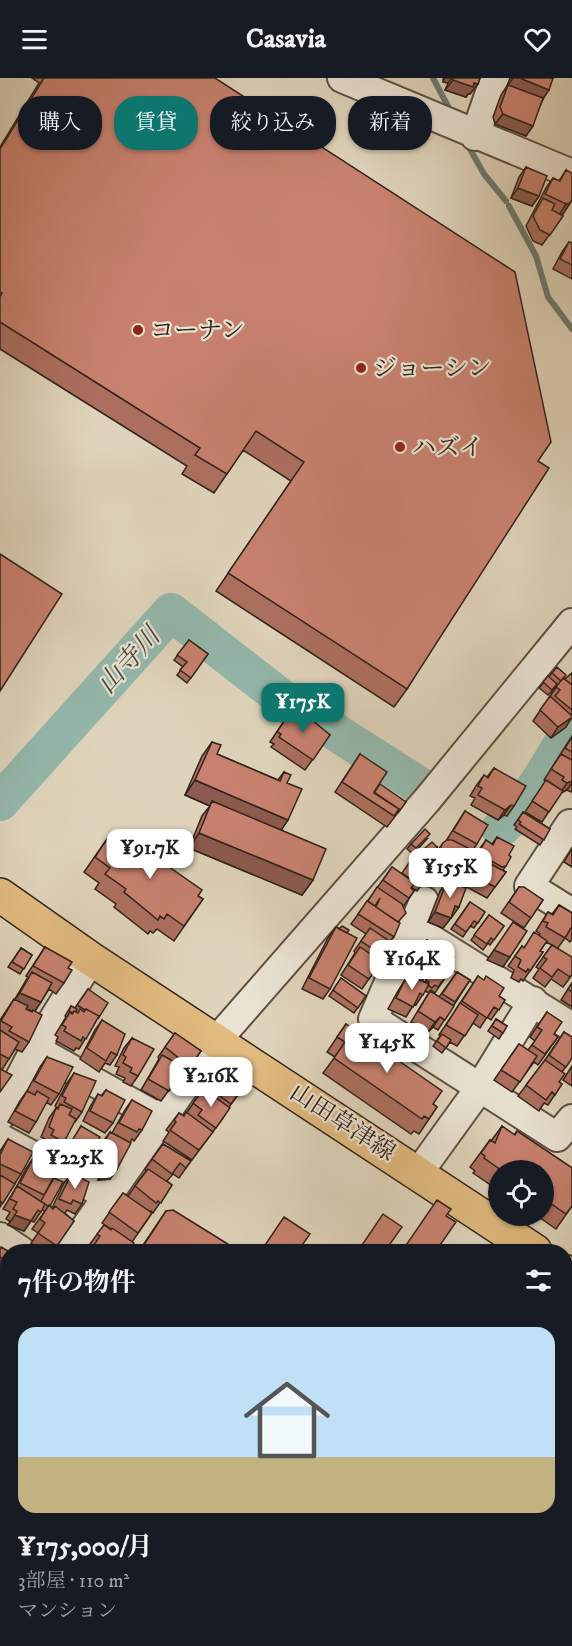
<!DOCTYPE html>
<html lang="ja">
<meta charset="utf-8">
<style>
:root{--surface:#171b24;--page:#242831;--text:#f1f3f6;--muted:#9ea1a6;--line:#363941;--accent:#0f766e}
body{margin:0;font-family:"IM FELL DW Pica","Noto Serif JP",serif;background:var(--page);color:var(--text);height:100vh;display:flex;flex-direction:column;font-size:22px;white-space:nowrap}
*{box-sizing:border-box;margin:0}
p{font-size:20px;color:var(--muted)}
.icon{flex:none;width:33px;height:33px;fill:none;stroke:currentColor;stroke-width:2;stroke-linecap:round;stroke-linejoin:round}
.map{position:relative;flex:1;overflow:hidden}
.side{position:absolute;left:0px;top:1166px;width:573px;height:404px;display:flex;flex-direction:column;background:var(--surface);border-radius:24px 24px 0 0;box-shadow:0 2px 4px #0004}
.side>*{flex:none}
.hud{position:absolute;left:18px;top:18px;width:537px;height:54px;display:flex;gap:12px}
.controls{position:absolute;left:488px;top:1082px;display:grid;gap:12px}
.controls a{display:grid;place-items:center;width:66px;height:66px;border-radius:50%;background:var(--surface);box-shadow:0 2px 4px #0004;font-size:30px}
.price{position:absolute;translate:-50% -51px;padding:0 14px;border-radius:12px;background:#fff;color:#222;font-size:20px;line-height:39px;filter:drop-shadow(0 2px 3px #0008)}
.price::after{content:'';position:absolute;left:50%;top:36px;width:18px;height:14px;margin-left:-9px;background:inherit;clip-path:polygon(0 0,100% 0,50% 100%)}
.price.selected{background:var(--accent);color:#fff}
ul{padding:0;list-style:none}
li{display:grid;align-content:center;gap:12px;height:318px;padding:0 18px}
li+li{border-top:2px solid var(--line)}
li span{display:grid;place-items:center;height:186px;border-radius:18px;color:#555}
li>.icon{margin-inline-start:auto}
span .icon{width:108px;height:108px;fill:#fffc;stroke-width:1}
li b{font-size:26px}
h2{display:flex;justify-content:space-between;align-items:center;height:72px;padding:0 18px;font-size:26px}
.chip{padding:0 21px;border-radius:24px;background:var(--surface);box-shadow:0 2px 4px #0004;font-size:21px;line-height:54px}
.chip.selected{background:var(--accent);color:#fff}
header{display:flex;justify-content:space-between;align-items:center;height:78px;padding:0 18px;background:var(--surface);font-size:27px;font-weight:800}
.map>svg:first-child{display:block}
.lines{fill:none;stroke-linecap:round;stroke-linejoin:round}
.stream{stroke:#6c7c72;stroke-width:6}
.river{stroke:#94b8ac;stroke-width:38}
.minor-casing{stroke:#5c4f42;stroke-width:32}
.major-casing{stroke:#30231a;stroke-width:36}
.minor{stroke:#eae3d3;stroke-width:28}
.major{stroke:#e0ba7e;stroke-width:33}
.wall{fill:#ac6f5f;stroke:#30231a;stroke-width:1.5}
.shaded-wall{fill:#8c5a4e;stroke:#30231a;stroke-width:1.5}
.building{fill:#c8816f;stroke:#30231a;stroke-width:1.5}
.poi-dot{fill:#8f2418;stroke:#eae3d3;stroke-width:2}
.labels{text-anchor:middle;stroke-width:4.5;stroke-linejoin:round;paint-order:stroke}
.poi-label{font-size:24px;fill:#30231a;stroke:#eae3d3;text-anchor:start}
.street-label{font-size:24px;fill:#30231a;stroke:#eae3d3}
.water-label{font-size:26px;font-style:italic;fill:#49483e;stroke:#eae3d3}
</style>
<header><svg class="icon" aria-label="menu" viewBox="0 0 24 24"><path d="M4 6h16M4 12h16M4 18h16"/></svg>Casavia<svg class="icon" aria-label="heart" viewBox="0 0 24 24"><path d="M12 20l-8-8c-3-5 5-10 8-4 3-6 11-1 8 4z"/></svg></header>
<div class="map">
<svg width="572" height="1568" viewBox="0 0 572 1568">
<rect width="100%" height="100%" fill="#dfd4bb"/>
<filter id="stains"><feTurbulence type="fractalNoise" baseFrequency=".00333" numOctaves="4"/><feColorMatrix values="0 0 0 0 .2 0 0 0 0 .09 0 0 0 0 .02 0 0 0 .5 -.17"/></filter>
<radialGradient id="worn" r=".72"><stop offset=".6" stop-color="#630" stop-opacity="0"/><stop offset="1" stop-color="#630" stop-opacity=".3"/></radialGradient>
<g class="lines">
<path class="stream" d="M433 0 450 32
M466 64 484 96 506 123
M509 128 536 178 548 219 572 251
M0 702 12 710
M0 1229 8 1234
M510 1562 519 1568"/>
<path class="river" d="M0 724 171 534 279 618 423 710
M500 751C531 723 550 685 572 650"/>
<defs>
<path id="minor" d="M342 0 572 96
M475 58 495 0
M570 746 529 808 572 835
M424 823 373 941 557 1059 572 1041
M413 850 572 949
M35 971 161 1041
M0 1038 35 971 91 881
M0 1060 108 1118
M419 1094 479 1011 533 923
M0 1159 21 1173
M69 1173 217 962 427 722 572 545
M0 1272 8 1261
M0 1290 8 1295
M0 1495 8 1483
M0 1527 8 1532
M51 1562 60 1568
M229 1562 238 1568
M487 1562 496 1568
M98 1568 103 1562
M306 1568 310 1562"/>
<path id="major" d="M0 817 91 881 535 1173
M566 1194 572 1198"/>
</defs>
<use href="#minor" class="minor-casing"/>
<use href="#major" class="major-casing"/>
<use href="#minor" class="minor"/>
<use href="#major" class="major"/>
</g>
<path class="wall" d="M32 0H215L538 383 407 611 394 629 216 513 291 403 243 372 214 415 182 396 187 388 0 271V69L39 5Z
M443 0H480L478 6 470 16H468L466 19 445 12 448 5 443 4Z
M510 0H553L526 58 495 46 493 39 501 17 507 8Z
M526 89 539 118 532 128 511 120 519 99Z
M566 92 572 122 563 136H560L563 138 542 167 533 163 526 148 546 110 553 100 559 103Z
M569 164 572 165V201L553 191 562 174Z
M189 562 208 576 187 605 177 597 183 589 174 582Z
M552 595 565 601 572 595V634L566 649 551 660 533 643 557 608 548 617 539 610Z
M292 631 330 657 305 692 271 669 274 666 270 664Z
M572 658V712L571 714 567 712 561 715 542 744 525 734 546 703 544 702Z
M212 664 217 676 278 702 284 694 287 705 282 752 313 802 302 817 189 770 202 738 210 728 185 717 202 678Z
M360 676 374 714 406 724 387 749 335 714Z
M494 690 514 728 507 738 504 737 498 742 471 727 475 720 470 718 476 708 484 697 487 699Z
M465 733 477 766 473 772 467 792 459 802 430 786 436 775 443 765 446 763Z
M523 734 550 751 540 767 515 751 517 749 514 747Z
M497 759 509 777 506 788 503 792 506 794 487 820 461 806 478 773 486 762 492 766Z
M107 761 203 821 174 863 157 851 153 855 150 853 148 856 114 829 116 826 95 811 99 805 84 794Z
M427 761 413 776 407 771 411 766Z
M437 769 433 775 424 783 419 777 423 772Z
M572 770V789L564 784Z
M392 789 401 795H430L417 813 412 810H411L414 813 403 829 394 859 390 863 398 869 382 892 377 889 362 911 341 897 355 875 354 873 366 856 351 846Z
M447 803 459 829 443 850 428 844 440 813Z
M519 809 543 822 524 850 501 835Z
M470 824 485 834 474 850 470 848 463 859 451 851Z
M559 827 572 835V861L570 864 565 860 557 871 572 897 563 909 551 901 545 909 533 900 539 891 536 889 552 867 546 864 540 873 543 874 523 903 521 901 519 904 511 900 514 892 508 888 522 868 523 870 539 858 540 856 536 853 541 845 548 834 552 836Z
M489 837 504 848 490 867 488 865 483 872 471 862Z
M336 849 347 855 330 911 323 921 302 911 328 860Z
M427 862 437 882 433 885 435 886 422 903 425 904 447 873 444 894 447 897 435 915 431 912 429 915 425 913 416 927 414 926 406 939 388 931 398 913 405 902 410 904 406 902 412 894 407 890Z
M45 869 68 890 64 905 56 916 49 911 35 933 29 964 22 974 15 971 2 992 0 990V942L14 921H15L28 899 26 898Z
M21 870 32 877 20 896 8 889Z
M457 894 470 902 438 952 433 949 428 954 411 944 430 913 439 919Z
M478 898 499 918 505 922 491 942 487 939 480 950 473 945 457 968 450 964 442 975 433 968 440 958 439 957Z
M341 900 366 918 354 935 329 918Z
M572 905V929L561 922Z
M88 911 96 943 79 971 76 970 74 973 56 963 58 959 55 957 66 939 65 938 71 928 75 930Z
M547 934 554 956 558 959 538 987 534 984 512 1014 494 1002 519 966 528 972 535 963 530 959Z
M496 941 507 948 499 961 488 953Z
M102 942 117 977 110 987 105 985 99 994 80 981 95 952Z
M346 946 437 1029 419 1056 414 1053 411 1056 323 995 335 979 327 974Z
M564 954 572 980 562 994 559 1004 562 1006 548 1027 544 1025 539 1033 518 1018 545 982Z
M175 955 201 973 182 999 180 997 161 1023 141 1012 159 981 158 979Z
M132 960 138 998 131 1008 123 1004 125 1000 116 996 119 989 115 988 124 970Z
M47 979 59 1016 51 1027 46 1024 36 1044 29 1055 8 1044 20 1023 27 1013 40 989Z
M572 988V1008L563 1002Z
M74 995 82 1034 75 1044 74 1043 64 1064 57 1074 44 1067 47 1062 41 1059 49 1040 56 1030H58L55 1028 67 1005Z
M227 998 243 1010 229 1029 223 1040 192 1082 163 1063 169 1054 166 1052 179 1035 184 1038 204 1011 213 1018Z
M106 1012 113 1045 105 1055 83 1043 91 1027 98 1016 101 1018Z
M132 1022 142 1052 134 1063 132 1061 130 1065 112 1055 125 1032Z
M81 1048 89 1078 85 1084 69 1075 73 1068 70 1067Z
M502 1048 514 1057 517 1053 572 1090V1128L556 1151 536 1137H543V1092H498V1112L473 1095 475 1093 470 1089 490 1062 491 1063Z
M110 1054 117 1091 110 1101 98 1102 100 1097 90 1089 102 1065Z
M8 1061 21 1096 0 1129V1073Z
M163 1066 191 1083 179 1100 173 1096 167 1103 172 1107 153 1135 151 1133 150 1134 152 1135 132 1164 128 1173H90L93 1169 90 1166 104 1147 111 1152V1151L102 1145 123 1115 128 1118 146 1093 145 1091Z
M34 1079 52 1102 50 1128 52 1130 64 1105 72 1095 82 1126 75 1136 67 1132 65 1135 74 1143 53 1173H42L31 1165 38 1155 32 1151 45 1133 42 1132 34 1144 31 1143 24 1153 8 1147 10 1143 6 1141 10 1134 3 1131 14 1113 27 1089Z
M166 1133 231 1173H139Z
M0 1171 8 1206 0 1215Z
M8 1302V1344L0 1340V1310Z
M566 1335 572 1556 564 1568H541L532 1562H566Z
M8 1381V1391L3 1388Z
M0 1393H8V1441L0 1452Z
M147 1562H155L153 1565Z
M159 1562H192L187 1568H155Z
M257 1562H286L281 1568H278L265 1562 262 1565Z"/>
<path class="shaded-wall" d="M445 0H452L448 5 443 4Z
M513 0H520L549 12 542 22 507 8Z
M453 2 478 6 470 16H468L466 19 445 12Z
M503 36 533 48 526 58 495 46Z
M518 110 539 118 532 128 511 120Z
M570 125 563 136 559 137 566 126Z
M572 639 566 649 551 660 558 649Z
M195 702 288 742 278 757 212 723 210 728 185 717Z
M572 703V705L567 712 560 715 567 705Z
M511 727 504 737 498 742 505 732Z
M199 755 313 802 302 817 189 770Z
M437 769 433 775 424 783 428 778Z
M455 828 459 829 452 839 448 838Z
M435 834 451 840 443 850 428 844Z
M444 872 437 882 424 894 432 884Z
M494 872 510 879 503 889 487 882Z
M20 915 41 924 34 934 12 925Z
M440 939 433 949 428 954 435 944Z
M117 1091 110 1101 98 1102 105 1092Z
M15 1137 31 1143 24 1153 8 1147Z"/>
<path class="building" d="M44 0H215L515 194 551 364 538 383 549 390 407 611 228 495 304 384 256 353 227 396 195 377 200 370 0 244V219L2 215 0 214V71Z
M453 0H480L478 6 474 5 473 9 453 2Z
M520 0H553L549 12Z
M508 7 543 20 533 48 503 36 500 29Z
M526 89 547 98 539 118 518 110Z
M566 92 572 95V122L570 125 566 126 545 116 553 100 560 103Z
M543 120 555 126 552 132 563 138 550 157 540 152 533 138Z
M569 164 572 165V187L560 181Z
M0 476 62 516 0 613Z
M189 562 208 576 191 600 180 592 187 584 177 577Z
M557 589 566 597 561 603 552 595Z
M572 595V607L565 601Z
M548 598 557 606 552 612 543 604Z
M563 600 572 607V632L555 618 560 612 556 609Z
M550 618 572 638V639L558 649 540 632Z
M292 631 312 642 330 657 313 682 279 659 281 656 277 654Z
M572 659V674L565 670Z
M212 664 221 667 217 676 280 703 284 694 291 697 287 705 302 711 288 742 195 702Z
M360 676 387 694 374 714 399 731 394 738 342 704Z
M561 676 572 682V703L567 705 562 702 564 699 551 691Z
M494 690 526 708 514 728 511 727 505 732 478 717 482 710 478 708 484 697 488 700Z
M546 702 563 713 549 734 532 723Z
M380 706 406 724 398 735H397L399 731 374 715Z
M212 723 326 771 313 802 199 755Z
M465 733 488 747 477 766 453 753Z
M523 734 550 751 544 762 519 746 521 744 518 742Z
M425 751 430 756 416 770 411 766Z
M119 754 202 812 198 818 203 821 184 848 167 836 164 841 160 838 158 842 124 814 126 811 105 796 110 790 95 779 107 761 112 765Z
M497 759 514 768 509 777 511 779 506 788 502 789 478 776 486 762 493 767Z
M447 762H452L474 773 467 792 437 776 443 765Z
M432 764 437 769 428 778 423 772Z
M477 779 506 794 495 809 469 796Z
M411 782 430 795 421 808 402 795Z
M392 789 415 805 411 810 414 813 409 820 383 802Z
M447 803 466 810 459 829 455 828 451 840 435 834Z
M377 809 402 826 406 835 398 844 376 829 380 820 375 828 368 823Z
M519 809H524L543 822 531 840 509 824Z
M367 823 400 845 394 859 358 836Z
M470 824 485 834 478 845 474 843 466 854 455 846Z
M559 827 572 835V850H571L565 860 546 849 548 845 543 843 548 834 553 837Z
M489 837 504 848 494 862 491 860 487 866 474 857Z
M513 844 527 853 510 879 494 872Z
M342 848 349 852 347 855 339 851Z
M336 849 357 860 330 911 309 900Z
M370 850 398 869 389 882 361 863Z
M534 854 547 863 540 873 543 874 530 893 528 891 526 894 518 889 521 882 515 878 522 868 524 870Z
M427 862 444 872 432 884 435 886 425 899 414 891 419 883 414 880Z
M552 867 572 879V896L570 899 558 891 552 899 540 890 547 881 543 879Z
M45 869 72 884 68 890 72 892 64 905 33 888Z
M360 869 381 883 369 901 348 887Z
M21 870 32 877 24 891 12 884Z
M447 873 454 879 444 894 447 897 438 909 435 907 432 910 428 907V906L429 904 426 902Z
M32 894 52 905 41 924 20 915Z
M457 894 470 902 455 924 442 916Z
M478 898 484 902 486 898 504 910 499 918 505 922 499 932 494 929 487 940 462 923Z
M413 899 429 906 423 917 420 915 413 929 396 920 405 902 410 905Z
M341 900 366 918 358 930 333 912Z
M572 905V914L568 911Z
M88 911 108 925 98 941 99 938 86 931 85 932 77 927Z
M430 913 454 928 445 942 440 939 435 944 418 933Z
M14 921 28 928 26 931 32 934 33 932 42 937 29 964 9 953 12 949 1 943Z
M460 925 478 937 465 958 446 947Z
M71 928 77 931 76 934 74 933 73 935 69 933Z
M80 931 84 934 86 931 99 938 86 961 83 959 81 963 64 953 66 949 62 947 70 934 72 936 74 933 78 935Z
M547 934 562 944 554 956 558 959 545 976 532 967 542 952 537 949Z
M496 941 507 948 503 955 492 948Z
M102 942 125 956 117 977 111 974 106 983 87 970Z
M346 946 442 1013 433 1026 437 1029 429 1041 424 1038 422 1041 334 980 345 964 337 959Z
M0 952 19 964 9 981 0 976Z
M564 954 572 959V980L566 989 549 977Z
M175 955 201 973 190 989 165 969Z
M442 956 451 962 446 970 437 963Z
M132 960 154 971 138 998 130 994 132 990 123 985 126 979 123 977Z
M519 966 537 978 520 1004 501 992Z
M162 977 180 987 178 990 183 992 169 1013 148 1001Z
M47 979 73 989 59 1016 34 1003Z
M545 982 565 996 559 1004 562 1006 555 1017 552 1014 546 1022 526 1007Z
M0 991 12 997 0 1014Z
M74 995 96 1003 82 1034 64 1024 66 1020 62 1018Z
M227 998 243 1010 231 1026 216 1015Z
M204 1011 230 1030 216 1050 198 1037 202 1032 193 1025Z
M106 1012 125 1022 113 1045 90 1033 98 1016 102 1018Z
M27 1013 35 1017 37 1013 49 1020 36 1044 15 1033Z
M132 1022 152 1033 142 1052 139 1051 137 1054 119 1045Z
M60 1026 72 1031 69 1037 76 1041 64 1064 51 1057 54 1052 49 1049 56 1030 58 1031Z
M186 1034 213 1054 199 1072 170 1052 176 1044 174 1042 179 1035 184 1038Z
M81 1048 100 1059 89 1078 73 1070 76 1063 73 1061Z
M502 1048 515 1057 517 1053 572 1090V1128L566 1136 543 1120V1092H501L484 1080 485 1078 481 1075 490 1062 495 1065Z
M110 1054 131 1065 117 1091 105 1092 108 1087 97 1078Z
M8 1061 33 1074 21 1096 0 1086V1077Z
M163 1066 191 1083 186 1090 180 1085 172 1096 152 1081Z
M34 1079 58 1091 44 1117 20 1105Z
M148 1091 172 1107 161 1125 158 1123 156 1125 135 1108Z
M72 1095 89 1104 82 1126 73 1122 71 1126 59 1121Z
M0 1097 15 1106 3 1125 0 1123Z
M54 1100 63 1104 50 1128H48L41 1123Z
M17 1108 45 1126 41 1134 38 1132 31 1143 15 1137 17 1133 13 1131 17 1124 10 1121Z
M123 1115 152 1135 138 1155 109 1134Z
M437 1122 451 1131 446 1138 456 1144 436 1173H402Z
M49 1127 53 1131 55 1128 74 1143 57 1168 38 1155 45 1145 40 1141Z
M173 1132 231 1168V1173H140L166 1133Z
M383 1136 402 1149 385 1173H358Z
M284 1139 310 1156 298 1173H261Z
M104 1147 111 1152 112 1150 134 1165 128 1173H103L94 1167 100 1158 97 1156Z
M1 1169 8 1173V1184L0 1179V1171Z
M0 1179 8 1184V1204L5 1206 0 1203Z
M8 1302V1330L0 1325V1310Z
M572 1303V1315L566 1324V1312Z
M566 1335 572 1339V1556L569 1560 566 1557Z
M2 1390 8 1393V1418L0 1413V1393Z
M0 1427 8 1432V1441L0 1452Z
M0 1464 5 1468 0 1474Z
M6 1548 8 1549V1562H24L28 1564 26 1568H0V1556Z
M40 1562H45L52 1567V1568H35Z
M125 1562 128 1563 129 1562H143L152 1568H122Z
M173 1562H192L187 1568Z
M203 1562H217L227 1568H199Z
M158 1564 165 1568H155Z"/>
<g class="poi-dot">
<circle cx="138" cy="252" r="6"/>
<circle cx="361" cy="290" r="6"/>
<circle cx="400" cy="369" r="6"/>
</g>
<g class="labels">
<g class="poi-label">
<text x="150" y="260">コーナン</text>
<text x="373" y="298">ジョーシン</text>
<text x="412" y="377">ハズイ</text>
</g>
<g class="street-label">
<text transform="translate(343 1044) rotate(33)" y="8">山田草津線</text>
</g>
<g class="water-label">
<text transform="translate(128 582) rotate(-48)" y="9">山寺川</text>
</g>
</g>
<rect width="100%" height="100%" filter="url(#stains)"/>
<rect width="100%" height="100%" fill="url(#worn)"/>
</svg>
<div class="controls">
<a><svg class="icon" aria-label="locate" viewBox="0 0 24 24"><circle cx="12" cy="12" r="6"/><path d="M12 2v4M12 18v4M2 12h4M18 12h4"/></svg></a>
</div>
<b class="price selected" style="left:303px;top:656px">¥175K</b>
<b class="price" style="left:150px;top:802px">¥91.7K</b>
<b class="price" style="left:450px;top:821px">¥155K</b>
<b class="price" style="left:412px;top:913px">¥164K</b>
<b class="price" style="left:387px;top:996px">¥145K</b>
<b class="price" style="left:211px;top:1030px">¥216K</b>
<b class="price" style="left:75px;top:1112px">¥225K</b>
<div class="hud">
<a class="chip">購入</a>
<a class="chip selected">賃貸</a>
<a class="chip">絞り込み</a>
<a class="chip">新着</a>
</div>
<section class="side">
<h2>7件の物件<svg class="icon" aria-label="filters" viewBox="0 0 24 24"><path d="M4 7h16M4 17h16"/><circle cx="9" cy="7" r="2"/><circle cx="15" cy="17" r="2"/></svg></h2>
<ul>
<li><span style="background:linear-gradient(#bfe0f5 70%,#c2b280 0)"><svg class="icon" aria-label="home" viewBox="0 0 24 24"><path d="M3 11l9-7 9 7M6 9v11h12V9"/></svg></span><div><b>¥175,000/月</b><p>3部屋 · 110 m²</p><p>マンション</p></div></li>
</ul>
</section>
</div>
